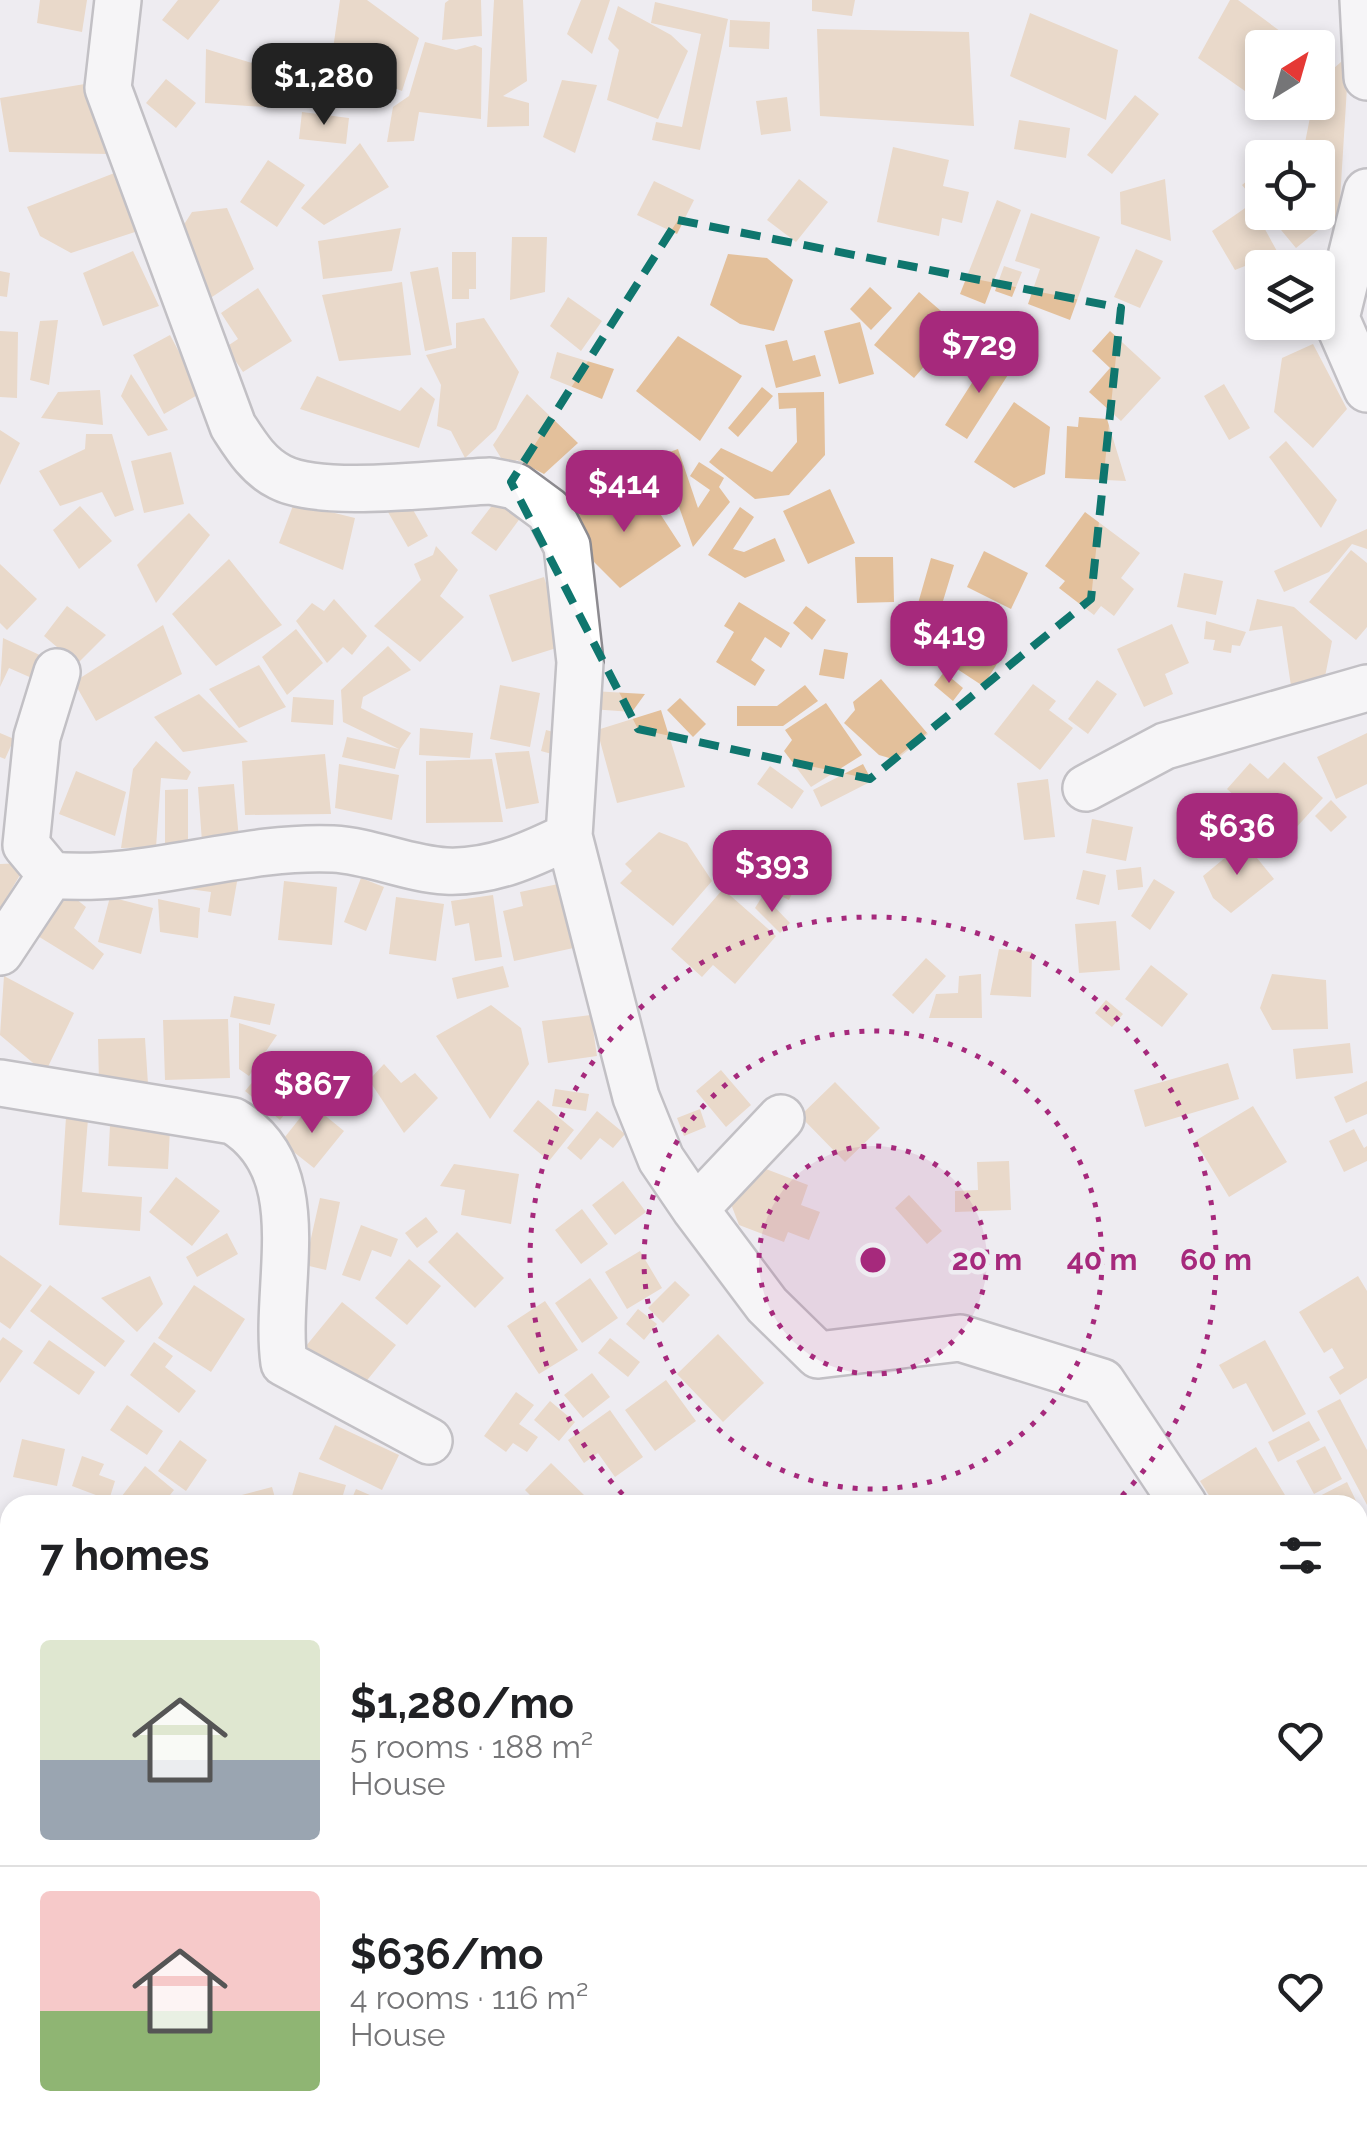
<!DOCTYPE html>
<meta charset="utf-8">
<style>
:root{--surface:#fff;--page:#f6f6f6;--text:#202124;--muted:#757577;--line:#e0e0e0;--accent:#a6297c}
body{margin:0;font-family:Raleway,sans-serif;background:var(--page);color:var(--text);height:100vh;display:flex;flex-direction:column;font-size:38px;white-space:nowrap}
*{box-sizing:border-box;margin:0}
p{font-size:32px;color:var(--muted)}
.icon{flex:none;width:55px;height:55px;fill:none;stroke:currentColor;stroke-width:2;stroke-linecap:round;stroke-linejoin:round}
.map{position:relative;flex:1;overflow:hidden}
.details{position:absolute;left:0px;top:1495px;width:1368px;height:642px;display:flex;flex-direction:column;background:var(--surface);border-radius:30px 30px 0 0;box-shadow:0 5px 15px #0003}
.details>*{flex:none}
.needle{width:65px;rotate:37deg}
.fabs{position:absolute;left:1245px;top:30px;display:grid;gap:20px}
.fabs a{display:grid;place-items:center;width:90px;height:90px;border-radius:10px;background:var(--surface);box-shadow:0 5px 15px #0003;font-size:50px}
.price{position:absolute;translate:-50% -85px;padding:0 22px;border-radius:20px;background:var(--accent);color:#fff;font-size:32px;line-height:65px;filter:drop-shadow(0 2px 5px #0008)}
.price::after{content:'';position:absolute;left:50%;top:60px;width:30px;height:22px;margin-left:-15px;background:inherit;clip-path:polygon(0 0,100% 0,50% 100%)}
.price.current{background:#222;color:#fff}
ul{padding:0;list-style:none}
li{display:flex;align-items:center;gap:30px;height:250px;padding:0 40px}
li+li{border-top:2px solid var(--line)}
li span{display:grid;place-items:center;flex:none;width:280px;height:200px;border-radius:10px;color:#555}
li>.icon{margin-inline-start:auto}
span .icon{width:120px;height:120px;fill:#fffc;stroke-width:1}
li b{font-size:42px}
h2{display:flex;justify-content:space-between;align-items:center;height:120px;padding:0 40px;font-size:42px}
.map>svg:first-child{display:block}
.building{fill:#e3c09b}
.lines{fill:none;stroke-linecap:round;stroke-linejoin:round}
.street-casing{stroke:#8d8b90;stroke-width:50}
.street{stroke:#fff;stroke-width:45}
.marked{fill:none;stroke:#0f766e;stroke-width:8;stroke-dasharray:20 12;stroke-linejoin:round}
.ring{fill:none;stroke:#a6297c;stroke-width:5;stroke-dasharray:5 10}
.centre{fill:#a6297c;stroke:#eeecf1;stroke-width:5}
.ring-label{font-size:30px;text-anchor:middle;font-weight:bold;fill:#a6297c;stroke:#eeecf1;stroke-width:9;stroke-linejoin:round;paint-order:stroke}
</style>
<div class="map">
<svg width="1367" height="2136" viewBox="0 0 1367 2136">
<rect width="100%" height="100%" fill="#eeecf1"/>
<path class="building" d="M40 0H87L82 32 37 23Z
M178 0H220L188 40 162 20Z
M340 0H367L419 38 402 91 331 63Z
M449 0H481L482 36 442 40 445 3Z
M494 0H523L527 81 503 96 529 103V126L487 127Z
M581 0H610L592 54 567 34Z
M812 0H855L852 16 812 11Z
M1230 0H1238L1303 48H1262V103L1198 58Z
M655 2 728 19 700 150 652 140 656 122 682 127 701 34 651 23Z
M618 6 671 35 688 51 658 119 607 100 619 50 608 39Z
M1030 13 1118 50 1106 120 1010 76Z
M730 20 770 22 769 49 729 47Z
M817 29 969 32 974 126 820 116Z
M425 42 456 50 475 45 482 48 481 119 419 112 414 141 387 142 393 107 409 96Z
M206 49 268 68 265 107 205 103Z
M284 54 331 63 317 107 282 104Z
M1349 55 1338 232 1318 214V158H1302L1313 102H1318V82Z
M166 79 196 103 176 128 146 103Z
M562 80 597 85 575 153 543 137Z
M91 83 108 154 9 152 0 98Z
M1135 95 1159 114 1112 174 1087 155Z
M787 97 791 131 761 135 756 101Z
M302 112 349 118 346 144 299 139Z
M1019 120 1070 128 1066 158 1014 149Z
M360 143 389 187 324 225 301 208Z
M893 147 949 160 943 186 969 192 962 223 942 218 939 236 877 222Z
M268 160 305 185 277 227 240 202Z
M1262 168V209L1242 185Z
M117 172 138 231 71 253 40 236 27 207Z
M799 179 828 202 796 242 767 220Z
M1165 179 1171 241 1121 224 1120 192Z
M654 181 694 200 677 234 637 215Z
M997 200 1021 210 985 304 960 294Z
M1251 204 1278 253 1235 270 1212 231Z
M227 208 254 269 203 303 176 237 192 212Z
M1266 212H1302L1318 230 1296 248Z
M1031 213 1100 237 1070 320 1028 304 1040 269 1015 261Z
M401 228 392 271 323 279 318 241Z
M512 237H547L545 292 510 300Z
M1136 249 1163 261 1140 308 1114 297Z
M133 251 159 306 103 326 83 273Z
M452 252H476V289H469V299H452Z
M728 254 767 258 793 280 774 331 740 324 710 305Z
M1004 266 1022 272 1012 297 995 291Z
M438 267 452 345 425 351 410 272Z
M0 271 10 273 7 297 0 296Z
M402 282 411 355 339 361 322 295Z
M870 287 892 308 871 330 850 309Z
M258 288 292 341 243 372 226 347 238 339 221 313Z
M919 292 977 342 953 371 934 355 914 378 874 345Z
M568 297 602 321 581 351 550 326Z
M484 318 519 372 496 429 465 458 451 431 437 426 441 385 426 355 456 348V323Z
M58 320 49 385 30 380 40 321Z
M860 322 874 374 839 384 824 331Z
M0 331 18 332 17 398 0 397Z
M1110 331 1161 378 1121 421 1089 392 1110 368 1092 351Z
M170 335 201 393 164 414 133 355Z
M678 336 742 376 700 441 636 391Z
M787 340 793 361 815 355 821 376 776 388 765 345Z
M1313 344 1347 409 1313 448 1274 412 1282 358Z
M557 352 614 369 602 399 550 378Z
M991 353 1013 367 967 439 945 425Z
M131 374 168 430 148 436 121 396Z
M317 376 400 411 421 387 435 399 419 448 300 409Z
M1224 384 1250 428 1229 440 1204 396Z
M762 387 773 396 738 437 728 428Z
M100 390 103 425 41 418 58 392Z
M824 392 825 455 789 495 755 499 709 462 721 448 772 472 797 442 796 408 779 409 778 393Z
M527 394 578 443 544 474 517 460 506 466 493 445Z
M1014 402 1050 427 1045 474 1014 488 974 462Z
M1079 417 1107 419 1126 481 1065 478 1067 426 1078 427Z
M0 430 20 443 0 485Z
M86 434H112L134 510 115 517 102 492 60 506 39 471 85 449Z
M1286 441 1337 500 1321 528 1269 457Z
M678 449 698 508 710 490 690 476 699 462 724 478 719 487 730 502 693 547 661 455Z
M171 452 184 504 144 513 131 461Z
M625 486 646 511 657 509 681 546 620 588 590 558 573 520 596 494Z
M830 489 855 543 808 564 783 511Z
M497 499 521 517 496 551 471 533Z
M408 501 428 536 408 547 388 512Z
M294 503 355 518 343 570 279 543Z
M80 506 112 541 79 569 53 530Z
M740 507 754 517 733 549 744 552 775 538 785 561 745 578 708 555Z
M1085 512 1140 553 1121 578 1134 589 1114 616 1101 606 1094 615 1059 588 1065 581 1045 566Z
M189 513 210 535 156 603 137 565Z
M1367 529V549L1352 544 1329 572 1284 592 1274 571Z
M436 546 458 570 440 596 464 617 420 662 374 626 421 580 414 564 433 555Z
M1351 550 1367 563V627L1356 640 1309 602Z
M984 551 1028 573 1011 609 967 587Z
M855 557H893L894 602 857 603Z
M931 558 954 565 939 614 917 607Z
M229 559 282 625 216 666 172 614Z
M0 564 37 599 7 630 0 623Z
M1184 573 1223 581 1216 615 1177 607Z
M544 577 566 645 512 662 489 595Z
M334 599 367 636 352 655 343 647 327 663 296 621 312 603 324 611Z
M1257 599 1294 607 1332 641 1322 692 1291 686 1282 626 1249 631Z
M739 602 790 633 781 648 765 637 751 660 765 670 755 686 716 662 734 632 724 626Z
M67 606 106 635 77 664 44 636Z
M806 606 826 620 812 640 793 623Z
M1206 621 1246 632 1240 646 1232 645 1231 653 1213 650 1215 640 1204 639Z
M1172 624 1189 663 1165 674 1173 694 1144 707 1117 649Z
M163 625 182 674 96 721 74 682Z
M296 629 323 663 287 695 262 657Z
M964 632 1002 656 983 686 945 661Z
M3 638 44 657 34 679 9 668 0 687Z
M388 646 411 670 363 697 361 708 411 733 400 749 395 769 342 757 347 737 399 749 343 722 341 690Z
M824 649 848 653 844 679 819 675Z
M259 665 286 707 239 728 209 689Z
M944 672 963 688 953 701 934 685Z
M881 679 928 734 896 760 879 755 844 723 855 710 853 702Z
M1097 680 1117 694 1088 734 1068 719Z
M1033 684 1056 701 1049 710 1073 728 1040 770 994 734Z
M500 685 540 693 530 747 490 739Z
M805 685 818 701 783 726H737V706H777Z
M592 691 645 694 632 712 591 709Z
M199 694 248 742 183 752 154 717Z
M293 697 334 700 333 725 291 722Z
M680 698 706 724 693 737 667 710Z
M826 703 862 755 811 787 784 751 792 740 785 730Z
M661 710 685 787 617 803 597 730Z
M420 728 473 733 470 758 419 755Z
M546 730 565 735 559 756 541 751Z
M0 733 14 739 5 759 0 757Z
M1367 733V784L1336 799 1317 757Z
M156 741 191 772 187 780 161 778 156 847 121 848 133 769Z
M529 751 539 803 506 809 495 753Z
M325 754 331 814 245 815 242 761Z
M492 759 503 822 426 823V761Z
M1284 762 1323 798 1284 841 1227 789 1250 763 1268 779Z
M339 764 399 775 392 820 335 808Z
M863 764 872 781 821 807 813 790Z
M770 766 804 791 792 809 757 784Z
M76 771 126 792 115 836 59 814Z
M1048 779 1055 837 1024 840 1017 783Z
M234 784 239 839 202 842 198 787Z
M188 789V843H165V790Z
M1331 800 1347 817 1331 832 1315 816Z
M1092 819 1133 827 1126 861 1086 853Z
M659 832 687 843 712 881 673 926 620 883 632 871 625 864Z
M777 832 813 850 789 900 752 882V859Z
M1244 842 1274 879 1231 913 1213 898 1203 876Z
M27 863 0 909V864Z
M1141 867 1143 887 1118 890 1116 870Z
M193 869 238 876 231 916 208 912 211 892 189 889Z
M1083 870 1106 875 1099 905 1076 899Z
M361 878 384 887 366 931 344 922Z
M1154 879 1175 892 1150 930 1131 916Z
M284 881 337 887 332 945 278 940Z
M563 883 578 947 514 961 503 911 523 906 520 892Z
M60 886 86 907 74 928 104 954 93 970 28 930Z
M723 889 776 936 735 984 713 965 702 977 671 949Z
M493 895 502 957 475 961 469 923 455 926 451 901Z
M763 895 790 923 780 933 755 908Z
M110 897 153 908 141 954 98 942Z
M396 897 444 904 436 961 389 954Z
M158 899 200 908 198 938 160 932Z
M1116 921 1120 970 1079 973 1075 924Z
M999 949 1032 952 1031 997 990 995Z
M926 958 946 976 913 1014 892 995Z
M1151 965 1188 994 1162 1027 1125 999Z
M503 966 509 987 457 999 452 978Z
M981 974 982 1018H929L936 994 958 993 959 976Z
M1272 974 1326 980 1328 1029 1272 1030 1260 1008Z
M4 976 74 1013 45 1073 0 1035Z
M234 996 275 1004 270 1025 230 1017Z
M1106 1000 1123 1014 1112 1027 1095 1013Z
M491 1005 521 1028 529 1064 490 1119 436 1036Z
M591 1015 597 1056 548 1063 542 1021Z
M228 1019 230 1078 165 1080 163 1020Z
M239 1023 277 1035 249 1076 239 1069Z
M145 1038 148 1084 99 1083 98 1039Z
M1350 1043 1353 1073 1296 1079 1293 1049Z
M270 1061 305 1090 280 1120 245 1091Z
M1228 1063 1239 1099 1145 1127 1134 1090Z
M384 1064 401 1083 415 1073 438 1098 404 1133 369 1080Z
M721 1070 751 1105 726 1127 696 1091Z
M1367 1081V1114L1346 1123 1334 1097Z
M835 1082 880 1128 845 1162 800 1116Z
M555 1089 589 1094 586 1111 552 1106Z
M538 1100 574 1130 549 1161 513 1131Z
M311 1104 344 1131 314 1168 281 1142Z
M1253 1106 1287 1162 1229 1197 1195 1141Z
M700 1109 706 1127 684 1136 677 1118Z
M597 1111 625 1134 613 1148 600 1138 581 1160 567 1148Z
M66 1117 88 1119 82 1192 142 1197 140 1231 59 1225Z
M110 1125 170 1129 168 1169 108 1166Z
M1354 1129 1364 1148 1367 1146V1161L1344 1172 1329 1141Z
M1009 1161 1011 1210 955 1212V1191L978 1190 977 1162Z
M454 1164 519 1174 511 1224 461 1215 465 1190 440 1186Z
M761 1167 808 1185 801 1205 820 1212 809 1240 788 1232 784 1242 739 1225 731 1204Z
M176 1177 220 1211 192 1246 149 1212Z
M623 1181 646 1212 615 1235 592 1205Z
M909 1195 942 1231 927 1244 895 1208Z
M320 1198 340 1202 326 1270 305 1265Z
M582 1209 608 1244 581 1264 555 1230Z
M426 1217 438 1232 417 1248 405 1233Z
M361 1225 398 1239 391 1257 372 1250 360 1281 342 1275Z
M457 1232 504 1278 475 1308 428 1262Z
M227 1233 238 1254 197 1277 186 1257Z
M640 1251 662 1288 627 1309 605 1272Z
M0 1255 42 1285 10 1329 0 1322Z
M409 1259 441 1286 407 1325 375 1298Z
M150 1276 163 1304 137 1332 101 1298Z
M1358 1276 1367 1291V1378L1340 1395 1329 1377 1344 1368 1332 1348 1324 1353 1299 1312Z
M590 1278 618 1318 582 1343 555 1303Z
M675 1281 690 1295 663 1323 648 1308Z
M50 1285 125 1341 105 1367 30 1311Z
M194 1285 245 1319 211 1372 158 1338Z
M545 1301 578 1350 539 1374 507 1326Z
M342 1302 396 1345 359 1390 306 1346Z
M638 1309 657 1324 644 1340 626 1324Z
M718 1334 764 1383 723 1422 677 1374Z
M3 1337 23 1351 0 1383V1341Z
M610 1338 640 1362 628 1377 598 1353Z
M49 1340 95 1372 79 1395 33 1363Z
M1265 1340 1306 1414 1273 1432 1246 1383 1233 1389 1219 1365Z
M154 1342 173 1356 165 1367 196 1391 179 1413 130 1375Z
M592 1373 610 1397 583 1418 564 1395Z
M666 1380 696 1421 655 1451 625 1410Z
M516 1392 534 1405 519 1424 538 1437 527 1452 513 1443 506 1452 484 1436Z
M1340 1399 1367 1450V1505L1317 1411Z
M550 1401 575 1422 559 1441 534 1420Z
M127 1405 163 1431 147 1455 110 1430Z
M610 1410 643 1457 615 1477 598 1453 584 1463 568 1440Z
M1309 1421 1320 1440 1278 1462 1268 1442Z
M335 1425 399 1455 382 1490 319 1459Z
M22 1439 65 1449 57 1486 13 1477Z
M180 1440 207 1460 186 1491 158 1471Z
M1325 1446 1342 1479 1314 1494 1296 1461Z
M1256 1447 1291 1505H1215L1200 1481Z
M82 1456 104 1464 99 1475 115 1481 109 1500 72 1486Z
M551 1463 585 1496 577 1505H540L525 1490Z
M145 1466 174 1490 162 1505H115Z
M299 1472 346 1485 340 1505H309L310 1501 292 1496Z
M1347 1482 1358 1505H1309L1308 1502Z
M272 1487 277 1505H236L234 1497Z
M356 1489 386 1502 384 1505H349Z
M0 1541 10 1547V1557L0 1574Z
M1367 1541V1637L1358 1643V1547Z
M0 1662 10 1669V1697L0 1712Z
M0 1784 10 1798V1834L0 1841Z
M10 1940V1993L0 1984V1952Z
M1358 1961 1367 1981V1992L1358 1997Z
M0 2023 10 2025V2045L0 2042Z
M10 2123V2128H30L42 2136H1Z
M78 2128H155L148 2136H72Z
M159 2128H228L230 2129 225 2136H153Z
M260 2128H319L312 2136H271Z
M341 2128H377L368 2136H331Z
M472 2128H500L492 2136H481Z
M523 2128H611L602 2136H532Z
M638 2128H688L664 2136H641Z
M862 2128H890L899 2136H860L857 2133Z"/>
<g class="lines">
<defs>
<path id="street" d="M118 0 108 88 233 426C246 446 258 466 280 477 322 499 439 483 490 481L515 486 549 511 567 546 580 662 569 836 636 1097 661 1159 695 1209 767 1305 818 1355 960 1338 1102 1382 1184 1505
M1363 0 1367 77
M1367 192 1336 318 1367 389
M1086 788 1165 746 1367 688
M51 875 26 845 37 737 57 672
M0 952 51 875C144 884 238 845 333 849 371 851 408 869 446 871 491 873 530 855 569 836
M0 1083 233 1121C316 1171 273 1283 284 1363L429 1441
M695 1209 781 1118
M0 1634 10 1648
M0 1743 10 1716
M1358 1808 1367 1831
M0 2062 10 2065
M1358 2086 1367 2082
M1272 2136 1285 2128"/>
</defs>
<use href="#street" class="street-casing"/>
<use href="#street" class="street"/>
</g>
<path d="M0 0H1367V2136H0ZM678 220 1121 308 1091 599 870 779 638 729 511 482Z" fill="#eeecf1" fill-opacity=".55" fill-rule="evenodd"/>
<path class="marked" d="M678 220 1121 308 1091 599 870 779 638 729 511 482Z"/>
<circle cx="873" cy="1260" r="114" fill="#a6297c" fill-opacity=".12"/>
<g class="ring">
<circle cx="873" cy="1260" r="114"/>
<circle cx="873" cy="1260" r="229"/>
<path d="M633 1505A343 343 0 1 1 1113 1505"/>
</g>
<circle cx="873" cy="1260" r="15" class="centre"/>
<g class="ring-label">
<text x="987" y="1270">20 m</text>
<text x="1102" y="1270">40 m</text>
<text x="1216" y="1270">60 m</text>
</g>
</svg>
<div class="fabs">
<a><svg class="needle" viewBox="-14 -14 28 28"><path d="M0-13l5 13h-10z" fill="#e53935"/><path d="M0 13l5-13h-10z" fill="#757577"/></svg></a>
<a><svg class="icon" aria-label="locate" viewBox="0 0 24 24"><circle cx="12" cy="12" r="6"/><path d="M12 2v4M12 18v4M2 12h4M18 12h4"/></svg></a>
<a><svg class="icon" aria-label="layers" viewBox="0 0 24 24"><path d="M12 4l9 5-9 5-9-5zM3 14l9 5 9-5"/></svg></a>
</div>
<b class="price current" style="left:324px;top:128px">$1,280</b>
<b class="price" style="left:979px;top:396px">$729</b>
<b class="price" style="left:624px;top:535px">$414</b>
<b class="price" style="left:949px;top:686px">$419</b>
<b class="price" style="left:1237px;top:878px">$636</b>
<b class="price" style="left:772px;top:915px">$393</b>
<b class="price" style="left:312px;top:1136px">$867</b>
<section class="details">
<h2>7 homes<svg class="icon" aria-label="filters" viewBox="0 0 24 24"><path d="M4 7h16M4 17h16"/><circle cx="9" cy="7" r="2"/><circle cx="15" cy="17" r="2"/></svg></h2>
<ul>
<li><span style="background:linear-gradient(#dfe7d0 60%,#9aa5b1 0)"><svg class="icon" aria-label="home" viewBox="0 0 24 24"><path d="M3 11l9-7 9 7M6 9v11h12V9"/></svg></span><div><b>$1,280/mo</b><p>5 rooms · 188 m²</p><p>House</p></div><svg class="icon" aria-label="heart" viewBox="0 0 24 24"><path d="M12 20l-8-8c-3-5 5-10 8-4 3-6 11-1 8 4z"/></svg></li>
<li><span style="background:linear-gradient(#f6c9c9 60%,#8fb573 0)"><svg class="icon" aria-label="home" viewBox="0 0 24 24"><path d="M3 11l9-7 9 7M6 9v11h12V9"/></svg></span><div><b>$636/mo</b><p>4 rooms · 116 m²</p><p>House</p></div><svg class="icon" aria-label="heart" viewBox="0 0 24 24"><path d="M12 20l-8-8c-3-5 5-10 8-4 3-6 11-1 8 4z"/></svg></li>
</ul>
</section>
</div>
